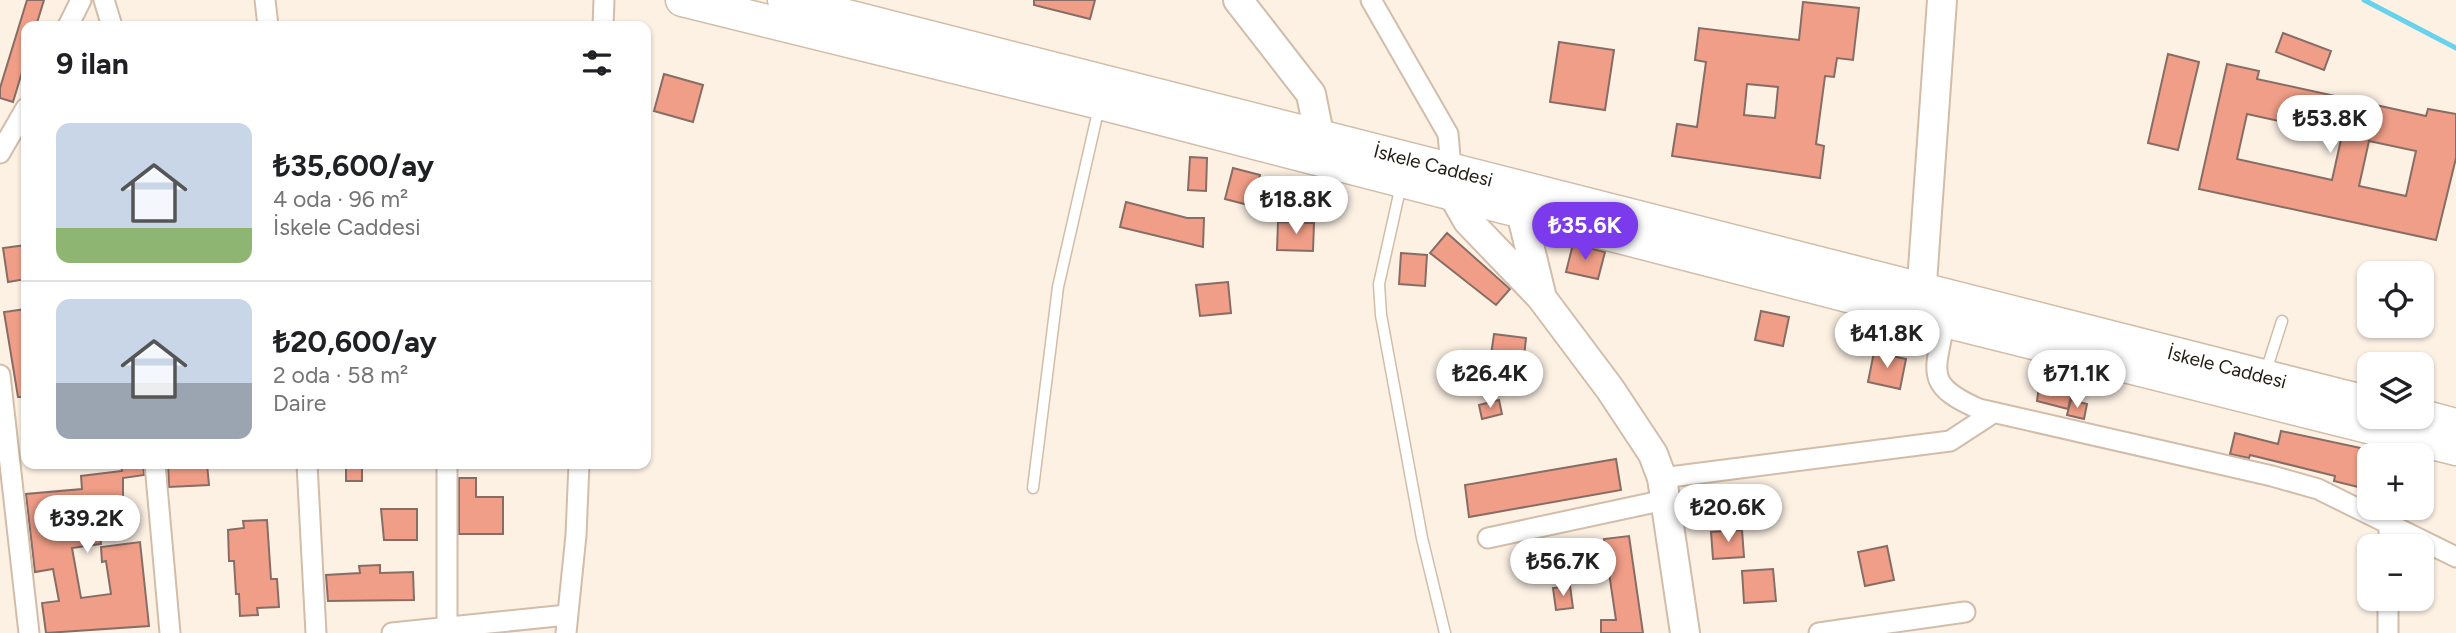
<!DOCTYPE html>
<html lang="tr">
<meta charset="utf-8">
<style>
:root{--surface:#fff;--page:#f6f6f6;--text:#202124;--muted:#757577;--line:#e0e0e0;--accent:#7c3aed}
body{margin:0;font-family:Figtree,sans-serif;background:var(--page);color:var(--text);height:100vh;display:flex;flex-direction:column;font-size:26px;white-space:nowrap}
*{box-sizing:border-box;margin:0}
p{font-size:23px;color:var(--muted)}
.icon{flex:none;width:38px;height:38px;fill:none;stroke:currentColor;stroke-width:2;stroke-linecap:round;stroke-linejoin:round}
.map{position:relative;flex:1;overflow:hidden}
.details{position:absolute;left:21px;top:21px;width:630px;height:448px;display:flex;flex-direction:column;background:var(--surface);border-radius:14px;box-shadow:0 2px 5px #0004}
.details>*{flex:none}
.fabs{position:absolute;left:2357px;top:261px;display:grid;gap:14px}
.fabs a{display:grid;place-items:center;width:77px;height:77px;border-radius:14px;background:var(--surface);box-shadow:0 2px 5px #0004;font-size:35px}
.price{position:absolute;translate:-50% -60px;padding:0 16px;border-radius:24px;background:#fff;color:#222;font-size:23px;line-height:46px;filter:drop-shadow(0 2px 4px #0008)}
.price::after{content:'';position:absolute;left:50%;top:42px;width:21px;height:16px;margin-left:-10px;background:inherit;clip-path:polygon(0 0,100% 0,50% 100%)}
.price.current{background:var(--accent);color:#fff}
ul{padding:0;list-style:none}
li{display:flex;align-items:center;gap:21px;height:175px;padding:0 35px}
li+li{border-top:2px solid var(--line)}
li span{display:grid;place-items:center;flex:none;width:196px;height:140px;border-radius:14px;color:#555}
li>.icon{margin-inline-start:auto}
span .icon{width:84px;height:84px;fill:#fffc;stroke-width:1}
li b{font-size:30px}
h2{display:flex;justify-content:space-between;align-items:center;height:84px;padding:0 35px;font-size:30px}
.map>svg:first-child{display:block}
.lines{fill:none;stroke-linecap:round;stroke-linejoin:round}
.stream{stroke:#67d2ec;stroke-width:5}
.building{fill:#f09e87;stroke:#876d65;stroke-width:2;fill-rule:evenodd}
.lane-casing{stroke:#d1bda9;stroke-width:13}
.street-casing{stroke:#d1bda9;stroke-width:23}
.secondary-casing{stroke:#d1bda9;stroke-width:32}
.primary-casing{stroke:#d1bda9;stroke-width:35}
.lane{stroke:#fff;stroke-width:10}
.street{stroke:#fff;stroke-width:19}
.secondary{stroke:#fff;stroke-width:28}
.primary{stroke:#fff;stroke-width:32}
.labels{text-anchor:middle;stroke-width:6;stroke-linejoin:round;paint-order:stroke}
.street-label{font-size:19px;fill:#221b13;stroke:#fff}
</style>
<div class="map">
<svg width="2456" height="633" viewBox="0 0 2456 633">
<rect width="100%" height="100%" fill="#fdf1e4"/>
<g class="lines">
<path class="stream" d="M2364 0 2456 48"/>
</g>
<path class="building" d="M27 0H44L36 26H26V59L13 102 0 98V88Z
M1034 0H1095L1090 19 1034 5Z
M1803 2 1859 8 1853 60 1837 58 1834 77 1825 76 1816 144 1824 146 1820 178 1672 156 1677 124 1697 127 1706 62 1695 60 1699 28 1799 40ZM1747 84 1778 87 1775 118 1744 115Z
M2283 33 2331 51 2324 70 2276 52Z
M1559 42 1614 50 1605 110 1550 102Z
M2168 54 2199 62 2178 150 2148 143Z
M2227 64 2259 71 2257 79 2426 116 2428 109 2456 114V158L2436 240 2199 189ZM2247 114 2342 135 2332 180 2237 159ZM2369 141 2416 151 2406 196 2359 186Z
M664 74 703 85 693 122 654 111Z
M1190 157 1207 158 1206 191 1188 190Z
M1233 168 1260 175 1252 206 1225 199Z
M1126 202 1187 218H1204L1203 247 1120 227Z
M1278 222 1314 223 1313 251 1277 250Z
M1447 233 1510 289 1496 305 1430 253Z
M1573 244 1605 252 1598 279 1566 272Z
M26 245V279L8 282 3 248Z
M1401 253 1427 255 1425 286 1399 284Z
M1228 282 1231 313 1200 316 1196 285Z
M26 309V397H18L4 312Z
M1761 311 1789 317 1783 346 1755 340Z
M1494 334 1526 338 1523 366 1490 362Z
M1874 352 1906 359 1900 389 1868 382Z
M2041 372 2075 380 2068 409 2037 401Z
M1499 400 1502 414 1482 419 1479 405Z
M2071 400 2087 404 2084 419 2067 415Z
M2281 431 2370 450 2366 489 2334 481 2335 476 2250 455 2249 458 2230 454 2235 433 2278 444Z
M1616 459 1621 490 1469 517 1465 485Z
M121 464H143L144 475 123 478V513H97L101 544 72 548 81 598 111 594 106 561 102 562 101 547 140 542 149 626 46 633 42 603 59 601 53 569 35 572 26 494 82 489 81 476 122 471Z
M168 464H207L209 485 169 487Z
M346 464H362V481H346Z
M459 478H476V497H503V534H459Z
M381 509H417V540H384Z
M267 520 271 579H277L279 607 257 608 258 615 240 616 239 594H236L234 561H229L228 530 244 528 243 521Z
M1742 530 1744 557 1713 559 1711 532Z
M1629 536 1643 633H1601V620H1616L1604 539Z
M1887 546 1894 580 1865 586 1858 552Z
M380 565V573L413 572 414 600 328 601 326 575 360 573 359 566Z
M1773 569 1776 601 1744 603 1742 571Z
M1570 586 1573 608 1556 610 1553 588Z"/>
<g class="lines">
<defs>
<path id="lane" d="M1401 185 1379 284 1381 315 1422 538 1445 633
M2266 371 2282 321
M1033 488 1058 287 1099 107"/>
<path id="street" d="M104 0 112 26
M265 0 268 26
M1371 0 1448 134 1451 167
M68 26 81 0
M603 26 604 0
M0 153 26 108
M1945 321C1935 372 1924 385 1979 409L2272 476 2318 489 2456 557
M0 375 29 633
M155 464 170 633
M307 464 316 633
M1662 478 1950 441 1993 413
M1488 538 1665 500
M2389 546V524
M447 627V464
M392 633 567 615
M566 633 576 535 579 464
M1819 633 1965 612
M2388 633V598"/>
<path id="secondary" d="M1238 0 1311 94 1319 134
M1453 195 1468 221 1541 297 1610 389 1653 454 1662 478 1685 633
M1521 212 1541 294
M1920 311 1942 0"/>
<g id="primary">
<path d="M682 0 1100 103 1945 321 2456 449"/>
<path id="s1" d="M784 0 2370 403"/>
<path d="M2422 416 2456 425"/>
</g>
</defs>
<use href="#lane" class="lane-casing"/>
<use href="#street" class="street-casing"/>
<use href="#secondary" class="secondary-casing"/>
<use href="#primary" class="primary-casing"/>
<use href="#lane" class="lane"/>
<use href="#street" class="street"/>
<use href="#secondary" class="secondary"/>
<use href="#primary" class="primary"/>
</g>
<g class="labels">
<g class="street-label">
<text dy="7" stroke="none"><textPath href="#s1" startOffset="670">İskele Caddesi</textPath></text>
<text dy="7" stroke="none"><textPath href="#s1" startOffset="1489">İskele Caddesi</textPath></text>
</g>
</g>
</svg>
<div class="fabs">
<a><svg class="icon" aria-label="locate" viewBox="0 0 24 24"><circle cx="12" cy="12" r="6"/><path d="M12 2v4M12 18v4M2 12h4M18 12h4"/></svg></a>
<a><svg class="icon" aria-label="layers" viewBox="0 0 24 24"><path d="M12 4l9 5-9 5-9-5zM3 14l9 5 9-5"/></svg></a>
<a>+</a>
<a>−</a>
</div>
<b class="price" style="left:2330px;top:155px">₺53.8K</b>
<b class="price" style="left:1296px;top:236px">₺18.8K</b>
<b class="price current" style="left:1585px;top:262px">₺35.6K</b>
<b class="price" style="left:1887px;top:370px">₺41.8K</b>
<b class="price" style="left:1490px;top:410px">₺26.4K</b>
<b class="price" style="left:2077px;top:410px">₺71.1K</b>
<b class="price" style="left:1728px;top:544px">₺20.6K</b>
<b class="price" style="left:87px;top:555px">₺39.2K</b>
<b class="price" style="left:1563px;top:598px">₺56.7K</b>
<section class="details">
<h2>9 ilan<svg class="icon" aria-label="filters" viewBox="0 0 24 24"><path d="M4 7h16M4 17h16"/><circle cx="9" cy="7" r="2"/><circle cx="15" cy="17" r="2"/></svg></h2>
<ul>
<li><span style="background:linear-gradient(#c9d6e8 75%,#8fb573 0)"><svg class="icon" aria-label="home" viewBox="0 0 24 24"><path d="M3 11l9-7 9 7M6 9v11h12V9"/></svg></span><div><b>₺35,600/ay</b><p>4 oda · 96 m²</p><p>İskele Caddesi</p></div></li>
<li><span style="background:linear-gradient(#c9d6e8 60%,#9aa5b1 0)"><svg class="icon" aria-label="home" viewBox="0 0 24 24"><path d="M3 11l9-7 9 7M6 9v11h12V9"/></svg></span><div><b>₺20,600/ay</b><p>2 oda · 58 m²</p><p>Daire</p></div></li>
</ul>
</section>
</div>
